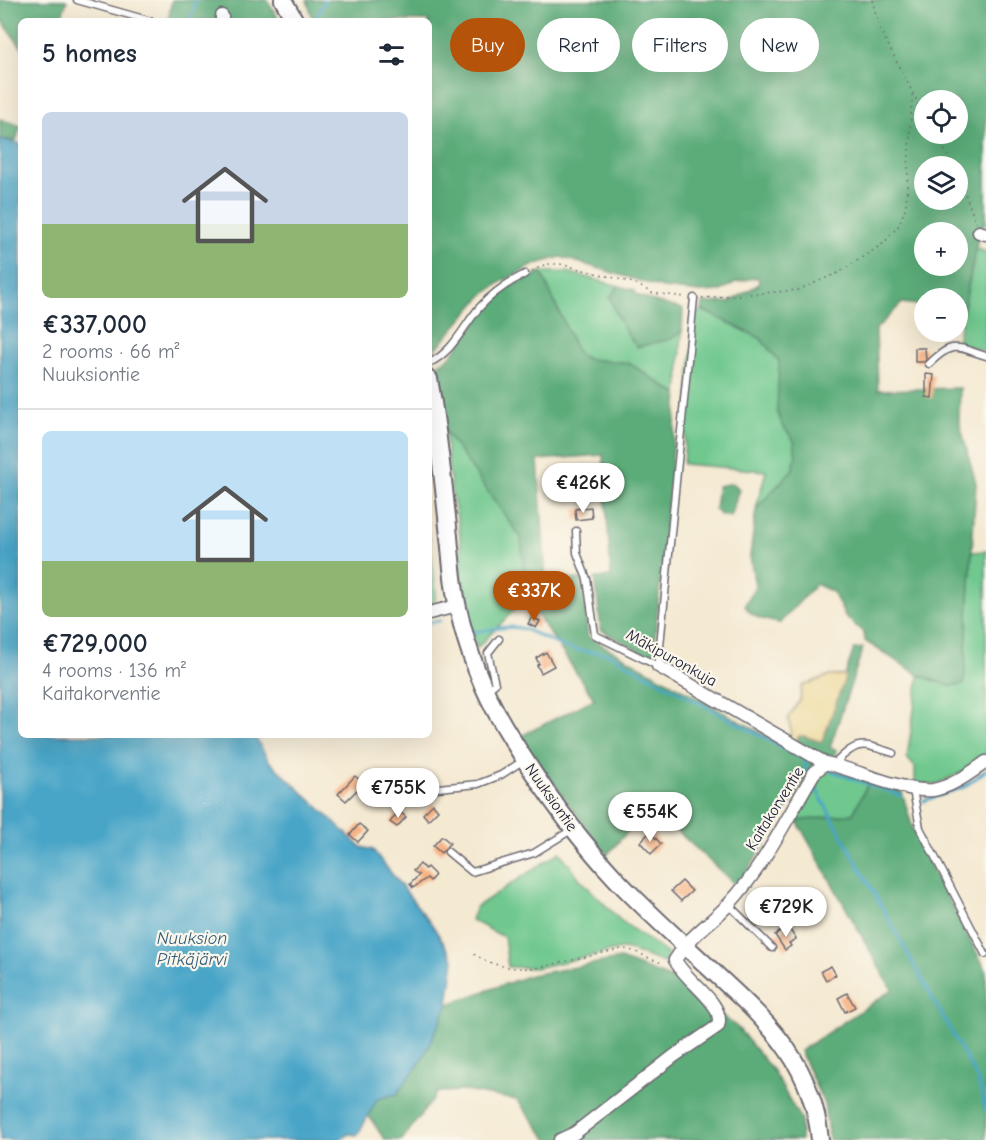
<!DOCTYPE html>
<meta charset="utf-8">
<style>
:root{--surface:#fff;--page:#f6f6f7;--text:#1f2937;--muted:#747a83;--line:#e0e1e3;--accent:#b45309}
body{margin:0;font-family:"Comic Neue",sans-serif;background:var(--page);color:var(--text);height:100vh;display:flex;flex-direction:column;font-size:22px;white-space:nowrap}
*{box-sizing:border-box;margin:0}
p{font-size:20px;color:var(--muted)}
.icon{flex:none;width:33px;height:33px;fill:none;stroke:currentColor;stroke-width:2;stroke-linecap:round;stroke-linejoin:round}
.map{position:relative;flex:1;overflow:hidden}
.drawer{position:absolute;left:18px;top:18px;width:414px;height:720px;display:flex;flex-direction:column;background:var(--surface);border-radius:9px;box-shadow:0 6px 24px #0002}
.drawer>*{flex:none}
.guide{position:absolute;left:450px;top:18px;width:446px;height:54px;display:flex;gap:12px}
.tools{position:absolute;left:914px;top:90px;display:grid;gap:12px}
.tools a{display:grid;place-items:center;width:54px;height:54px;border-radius:50%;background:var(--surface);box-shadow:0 6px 24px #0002;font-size:30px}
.price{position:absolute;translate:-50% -51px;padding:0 14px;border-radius:21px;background:#fff;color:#222;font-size:20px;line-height:39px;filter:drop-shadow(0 2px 3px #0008)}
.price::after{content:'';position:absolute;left:50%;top:36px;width:18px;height:14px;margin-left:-9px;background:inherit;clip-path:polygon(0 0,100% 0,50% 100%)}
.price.current{background:var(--accent);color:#fff}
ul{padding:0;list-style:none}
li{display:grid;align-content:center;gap:12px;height:318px;padding:0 24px}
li+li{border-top:2px solid var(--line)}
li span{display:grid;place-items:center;height:186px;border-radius:9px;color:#555}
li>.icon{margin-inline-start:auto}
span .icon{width:108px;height:108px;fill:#fffc;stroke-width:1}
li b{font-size:26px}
h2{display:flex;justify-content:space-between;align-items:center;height:72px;padding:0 24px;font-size:26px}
.chip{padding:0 21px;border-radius:27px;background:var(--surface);box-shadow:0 6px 24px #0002;font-size:21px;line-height:54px}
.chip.current{background:var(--accent);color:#fff}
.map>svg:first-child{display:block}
.green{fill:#6fc88e;stroke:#487564;stroke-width:1.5}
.forest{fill:#5bac79;stroke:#3e675a;stroke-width:1.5;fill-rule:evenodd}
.sand{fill:#eeda9e;stroke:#887e6c;stroke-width:1.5}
.water{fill:#49a5c7;stroke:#366481;stroke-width:1.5}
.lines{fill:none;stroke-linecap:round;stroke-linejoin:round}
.stream{stroke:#49a5c7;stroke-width:3}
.building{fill:#f7b283}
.lane-casing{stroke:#6c6870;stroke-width:9}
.street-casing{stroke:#6c6870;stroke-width:15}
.secondary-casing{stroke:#6c6870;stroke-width:20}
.path{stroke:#6c6870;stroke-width:1.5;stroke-dasharray:1.5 4.5;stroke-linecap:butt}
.lane{stroke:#fff;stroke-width:6}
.street{stroke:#fff;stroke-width:12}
.secondary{stroke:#fff;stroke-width:16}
.labels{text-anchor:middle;stroke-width:4.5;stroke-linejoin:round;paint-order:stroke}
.street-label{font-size:16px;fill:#22223b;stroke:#fbf7ec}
.water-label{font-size:18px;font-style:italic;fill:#345d7a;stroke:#fbf7ec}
</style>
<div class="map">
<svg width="986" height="1140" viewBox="0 0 986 1140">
<rect width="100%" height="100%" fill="#fbf7ec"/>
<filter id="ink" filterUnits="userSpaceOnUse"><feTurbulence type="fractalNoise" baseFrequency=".0167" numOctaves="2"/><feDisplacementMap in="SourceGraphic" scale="12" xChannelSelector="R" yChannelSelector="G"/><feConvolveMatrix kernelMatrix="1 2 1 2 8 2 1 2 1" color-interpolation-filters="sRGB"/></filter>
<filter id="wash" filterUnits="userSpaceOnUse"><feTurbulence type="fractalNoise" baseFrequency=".008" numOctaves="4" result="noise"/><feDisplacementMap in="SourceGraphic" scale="24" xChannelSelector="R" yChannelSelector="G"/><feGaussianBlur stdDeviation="1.35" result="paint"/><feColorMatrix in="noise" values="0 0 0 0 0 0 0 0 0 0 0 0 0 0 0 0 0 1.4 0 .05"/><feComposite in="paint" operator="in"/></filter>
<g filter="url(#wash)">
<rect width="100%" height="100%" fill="#f4e9d1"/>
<path class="green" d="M976 248 986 252V352L957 342Z
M541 272H567L619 286 610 297C616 315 624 332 637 346L671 339 682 331 678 395 629 363 588 359 578 354Z
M702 310 760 338 779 361 782 425 794 440 796 457 793 469 756 509 766 471 683 464 695 314Z
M445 431 522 538 526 598 477 648 468 622 460 575 462 560 459 527 451 490Z
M429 534 436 594 434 605 429 606Z
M986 551V755L965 771 935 785 915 783V767L907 758 919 675 949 686 964 683 972 552Z
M833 769 869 781 853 814 797 821 820 776Z
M560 852 579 878 620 920 668 954 665 963C649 960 637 949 621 949L536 968 508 967 504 937 471 920 476 907Z"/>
<path class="forest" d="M0 0H65L67 1 60 21H21V47L0 18Z
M172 0H267L280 21H231L219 16 218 21H168Z
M307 0H986V225L981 224 963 310H957V298H924V306L902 303 876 329 878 390 960 388 959 421 976 483 964 684 949 686 919 675 865 641 864 633 845 616 833 592 816 584 780 623C766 620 751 619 745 605L755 586 750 556 756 509 793 469 796 457 794 440 782 425 777 411 779 361 760 338 702 310 703 303 730 302 759 284 758 277 736 282 721 291 698 292 663 288 561 257 536 264 501 282 482 296 435 350 429 325V21H313ZM924 100H957V134H924ZM924 166H957V200H924ZM924 232H957V266H924Z
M0 119 21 126 16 141 0 139Z
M541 272 578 354 588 359 629 363 678 395 653 658 601 630 595 578 611 577 603 455 538 460 546 581 582 579 588 637 815 763 738 887 650 806 607 855 519 737 594 699 526 598 521 538 445 431 436 366 451 356 489 305 507 288Z
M619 286 634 290 637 295 655 302 683 309 682 331 671 339 637 347C624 332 616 315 610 297Z
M733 483 739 489 731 517 721 515 715 509 718 486Z
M863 648 830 747 836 750 835 756 826 758 800 746 797 738 799 736H804L822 742 854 649Z
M869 781 902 792 915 836 986 970V1140H829L824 1104 800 1051 892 990 797 821 853 814Z
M620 959 678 981 715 1004 719 1013 738 1028 773 1071 801 1120V1140H548L517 1100 465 1091 438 1092 402 1140H385L368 1115 377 1099 397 1093 422 1060 448 1004 531 975Z"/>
<path class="sand" d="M846 675 822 742 804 736H799L797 739 800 746 789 739 791 730 788 718 800 700 802 686 828 676Z"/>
<path class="water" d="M0 139 21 144V735H254L269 761 361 847 373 850 433 926 454 960 448 1004 422 1060 397 1094 377 1099 358 1135 349 1134 340 1140H0Z"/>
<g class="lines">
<path class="stream" d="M190 21 196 0
M315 21 325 0
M429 622 440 621
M474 632C489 630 506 625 520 628 538 633 554 645 572 649 585 653 598 651 609 654L805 760 806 771
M831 771 902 796
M815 787 977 1078 986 1111
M923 801 964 787 986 770"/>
</g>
<g id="blocks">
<path class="building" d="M915 348H925L926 360 924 362H915Z
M926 374 934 375 932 398 926 397Z
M591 507 592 518 576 520 575 509Z
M532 617 540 621 536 628 528 624Z
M546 652 554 666 541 673 537 665 539 664 536 658Z
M355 776 360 780 362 778 382 797 374 806 357 790 346 801 338 794Z
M433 804 438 810 428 820 423 814Z
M399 811 406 817 397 827 390 822Z
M359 824 368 831 358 842 350 835Z
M650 832 661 844 651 854 640 842Z
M442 836 450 843 441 853 433 846Z
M420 864 425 869 427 867 435 875 430 881 427 878 413 888 410 884 419 875 413 871Z
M682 881 692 891 681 901 671 891Z
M788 927 796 939 789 943 791 946 785 950 775 935Z
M831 966 836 975 826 980 821 971Z
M847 993 855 1007 845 1012 838 998Z"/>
</g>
</g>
<g filter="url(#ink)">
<use href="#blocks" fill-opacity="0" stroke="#6c6870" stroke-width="1.5"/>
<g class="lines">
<defs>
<path id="lane" d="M77 0 151 21
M429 363C453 352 463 327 479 308 492 293 507 283 525 274
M929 364C953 340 957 347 986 356
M576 531 577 553 587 579 595 635 658 666 694 298
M486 691 495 684 488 653 499 639
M834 764C858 740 861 743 893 753
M913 790 920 828 985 954
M388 797 418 790 478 784 501 775 524 760
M448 852 472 872 534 853 573 829
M729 905 772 948"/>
<path id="street" d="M222 21V16
M979 232 986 234
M429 613 457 606
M658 666 825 763
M560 1140 575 1133 674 1056 718 1026C726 1004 686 982 675 960 690 935 710 924 729 904 763 868 788 816 814 773L825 763C855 769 905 793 933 790 952 787 970 773 986 762"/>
<path id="secondary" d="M283 0 295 21
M429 379C438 428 443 478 448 527 451 554 452 582 458 608 467 650 482 689 504 726 536 780 573 833 616 879 649 914 686 946 721 979 772 1026 813 1066 820 1140"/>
</defs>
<use href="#lane" class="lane-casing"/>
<use href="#street" class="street-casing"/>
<use href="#secondary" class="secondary-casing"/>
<path class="path" d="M872 0 880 29 924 115
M935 134 954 166
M957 172 976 223
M532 271 546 264H560L634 283 652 293 685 297
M702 298 798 290 840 272 884 243 899 225 906 206 912 95
M474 954C493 967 513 969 536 968L621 949C637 949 648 960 663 963"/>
<use href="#lane" class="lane"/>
<use href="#street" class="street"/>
<use href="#secondary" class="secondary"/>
</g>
</g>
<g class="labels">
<g class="street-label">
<text transform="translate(672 657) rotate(29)" y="6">Mäkipuronkuja</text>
<text transform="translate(552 797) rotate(55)" y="6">Nuuksiontie</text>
<text transform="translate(774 808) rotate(-58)" y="6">Kaitakorventie</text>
</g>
<g class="water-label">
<text x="192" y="944">Nuuksion<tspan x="192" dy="21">Pitkäjärvi</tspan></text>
</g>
</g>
</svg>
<div class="tools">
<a><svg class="icon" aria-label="locate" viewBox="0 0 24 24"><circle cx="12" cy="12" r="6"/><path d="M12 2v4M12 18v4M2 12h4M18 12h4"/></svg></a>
<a><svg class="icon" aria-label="layers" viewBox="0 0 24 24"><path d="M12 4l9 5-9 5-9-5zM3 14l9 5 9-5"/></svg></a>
<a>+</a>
<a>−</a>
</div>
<b class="price" style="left:583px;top:514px">€426K</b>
<b class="price current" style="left:534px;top:622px">€337K</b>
<b class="price" style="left:398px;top:819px">€755K</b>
<b class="price" style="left:650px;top:843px">€554K</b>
<b class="price" style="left:786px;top:938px">€729K</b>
<div class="guide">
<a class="chip current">Buy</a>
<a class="chip">Rent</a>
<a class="chip">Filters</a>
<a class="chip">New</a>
</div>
<section class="drawer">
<h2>5 homes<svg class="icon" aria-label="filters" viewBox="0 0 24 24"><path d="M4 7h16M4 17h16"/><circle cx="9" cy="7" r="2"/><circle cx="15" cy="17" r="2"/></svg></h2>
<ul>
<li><span style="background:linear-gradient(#c9d6e8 60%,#8fb573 0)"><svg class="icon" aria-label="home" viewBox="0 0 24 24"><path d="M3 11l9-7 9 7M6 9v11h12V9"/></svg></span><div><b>€337,000</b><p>2 rooms · 66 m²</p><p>Nuuksiontie</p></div></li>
<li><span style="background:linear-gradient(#bfe0f5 70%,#8fb573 0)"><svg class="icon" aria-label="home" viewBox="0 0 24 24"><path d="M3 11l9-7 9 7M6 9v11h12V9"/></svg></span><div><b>€729,000</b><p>4 rooms · 136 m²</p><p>Kaitakorventie</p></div></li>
</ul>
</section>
</div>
